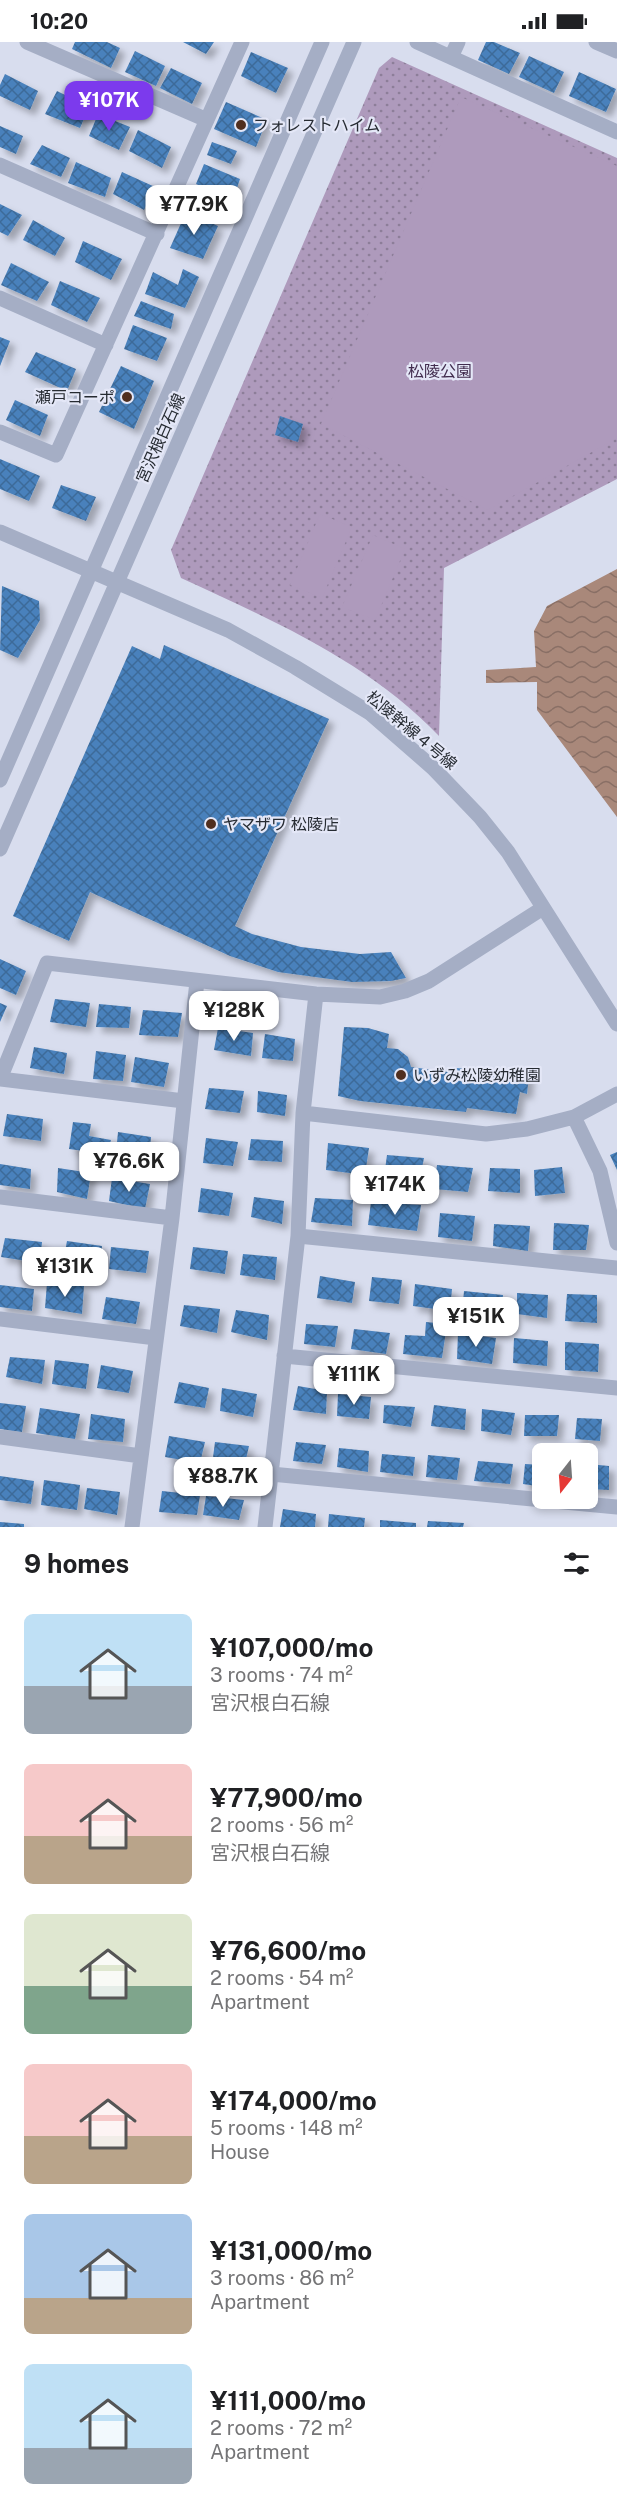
<!DOCTYPE html>
<meta charset="utf-8">
<style>
:root{--surface:#fff;--page:#f6f6f6;--text:#202124;--muted:#757577;--accent:#7c3aed}
body{margin:0;font-family:"Public Sans","Noto Sans JP",sans-serif;background:var(--page);color:var(--text);height:100vh;display:flex;flex-direction:column;font-size:22px;white-space:nowrap}
*{box-sizing:border-box;margin:0}
p{font-size:20px;color:var(--muted)}
.icon{flex:none;width:33px;height:33px;fill:none;stroke:currentColor;stroke-width:2;stroke-linecap:round;stroke-linejoin:round}
.map{position:relative;height:1485px;overflow:hidden}
.sheet{display:flex;flex-direction:column;background:var(--surface);flex:1}
.sheet>*{flex:none}
.needle{width:39px;rotate:197deg}
.fabs{position:absolute;left:532px;top:1401px;display:grid;gap:12px}
.fabs a{display:grid;place-items:center;width:66px;height:66px;border-radius:9px;background:var(--surface);box-shadow:0 3px 9px #0003;font-size:30px}
.price{position:absolute;translate:-50% -51px;padding:0 14px;border-radius:12px;background:#fff;color:#222;font-size:20px;line-height:39px;filter:drop-shadow(0 2px 3px #0008)}
.price::after{content:'';position:absolute;left:50%;top:36px;width:18px;height:14px;margin-left:-9px;background:inherit;clip-path:polygon(0 0,100% 0,50% 100%)}
.price.on{background:var(--accent);color:#fff}
ul{padding:0;list-style:none}
li{display:flex;align-items:center;gap:18px;height:150px;padding:0 24px}
li span{display:grid;place-items:center;flex:none;width:168px;height:120px;border-radius:9px;color:#555}
li>.icon{margin-inline-start:auto}
span .icon{width:72px;height:72px;fill:#fffc;stroke-width:1}
li b{font-size:26px}
h2{display:flex;justify-content:space-between;align-items:center;height:72px;padding:0 24px;font-size:26px}
.status{display:flex;justify-content:space-between;align-items:center;height:42px;padding:0 30px;background:var(--surface);direction:ltr}
.status svg{height:16px;fill:currentColor}
.map>svg:first-child{display:block}
.green{fill:url(#green-dots)}
.pitch{fill:#ae9abc}
.water{fill:url(#water-waves)}
.building{fill:url(#building-cross-hatch);filter:url(#shadow)}
.lines{fill:none;stroke-linecap:round;stroke-linejoin:round}
.minor{stroke:#a5aec5;stroke-width:15}
.poi-dot{fill:#502f1f;stroke:#e4e7f7;stroke-width:2}
.labels{text-anchor:middle;stroke-width:4.5;stroke-linejoin:round;paint-order:stroke}
.poi-label{font-size:16px;fill:#262b32;stroke:#e4e7f7;text-anchor:start}
.park-label{font-size:16px;fill:#412c4e;stroke:#e4e7f7}
.street-label{font-size:16px;fill:#262b32;stroke:#e4e7f7}
</style>
<div class="status"><b>10:20</b><svg viewBox="0 0 49 12"><path d="M0 12V9h3v3zM5 12V6h3v6zM10 12V3h3v9zM15 12V0h3v12zM26 1h20v11H26zM47 4h2v5h-2z"/></svg></div>
<div class="map">
<svg width="617" height="1485" viewBox="0 0 617 1485">
<defs>
<pattern id="green-dots" width="8" height="8" patternUnits="userSpaceOnUse" patternTransform="scale(1.5)"><rect width="8" height="8" fill="#ae9abc"/><path d="M2 2h.1M6 6h.1" fill="none" stroke="#8d7e99" stroke-width="1.8" stroke-linecap="round"/></pattern>
<pattern id="water-waves" width="16" height="10" patternUnits="userSpaceOnUse" patternTransform="scale(1.5)"><rect width="16" height="10" fill="#a9887a"/><path d="M0 5q4-4 8 0t8 0" fill="none" stroke="#896f65"/></pattern>
<pattern id="building-cross-hatch" width="8" height="8" patternUnits="userSpaceOnUse" patternTransform="scale(1.5)"><rect width="8" height="8" fill="#4981bc"/><path d="M0 0l8 8M0 8l8-8" fill="none" stroke="#3d6a99"/></pattern>
<filter id="shadow"><feDropShadow dx="5.5" dy="5.5" stdDeviation="3" flood-color="#0004"/></filter>
</defs>
<rect width="100%" height="100%" fill="#d8ddee"/>
<path class="green" d="M392 15 617 116V437L444 526 439 694C369 620 272 578 181 536L171 508 379 26Z"/>
<path class="pitch" d="M461 55 617 124V396L488 468 321 382Z
M320 472 352 485 322 556 290 543Z
M373 493 405 507 375 578 342 565Z"/>
<path class="water" d="M617 527V775L537 668V640L486 641V628L536 625 534 589 547 564Z"/>
<path class="building" d="M75 0H107L120 6 111 26 72 7Z
M183 0H214L206 12Z
M486 0H494L520 11 509 32 478 18Z
M135 9 165 24 156 44 125 30Z
M251 10 288 26 276 51 241 34Z
M529 14 564 30 554 51 519 35Z
M171 26 202 41 192 62 160 46Z
M579 30 616 47 606 70 569 54Z
M5 32 38 49 30 68 0 54V43Z
M57 49 89 65 80 86 45 72Z
M226 60 267 78 256 105 214 87Z
M98 72 130 85 119 108 89 94Z
M0 84 23 94 16 112 0 105Z
M138 88 171 105 162 126 129 109Z
M212 100 237 109 231 122 207 113Z
M42 103 70 116 61 135 30 122Z
M76 120 111 136 105 155 68 141Z
M204 122 240 137 233 158 196 142Z
M122 130 155 145 144 168 113 152Z
M0 162 22 173 8 194 0 190Z
M186 170 218 184 203 217 170 206Z
M33 178 65 196 55 214 23 198Z
M83 199 122 217 111 238 75 220Z
M11 221 49 240 37 259 1 243Z
M183 227 199 235 185 266 145 252 153 230 178 243Z
M60 239 100 256 87 280 51 263Z
M141 259 174 272 171 287 134 274Z
M133 283 167 296 157 319 124 307Z
M0 295 10 299 0 324Z
M36 310 76 327 67 349 25 330Z
M121 324 154 339 134 387 99 370Z
M15 358 48 373 40 394 6 378Z
M280 374 303 382 298 400 275 393Z
M0 417 40 434 29 459 0 447Z
M61 443 96 455 86 479 52 466Z
M2 544 39 559 40 578 18 616 0 608Z
M164 603 329 677 235 884 252 892 301 905 360 912 391 910 406 936 391 939 352 940 278 930 230 914 90 850 69 899 13 874 132 604 160 617Z
M0 917 26 929 16 953 0 946Z
M55 957 90 961 86 985 50 980Z
M0 961 7 964 0 980Z
M99 962 131 965 129 986 96 985Z
M143 968 182 971 178 995 139 993Z
M344 985 368 986 389 992 387 1006 398 1007 408 1015 411 1025 456 1031V1026L529 1033 527 1052 520 1050 516 1072 467 1066 466 1070 360 1059 338 1054Z
M218 986 253 991 251 1014 214 1008Z
M265 992 295 997 293 1019 262 1016Z
M34 1005 67 1011 64 1032 30 1026Z
M96 1009 126 1013 123 1039 93 1037Z
M135 1015 169 1021 164 1045 131 1040Z
M209 1046 244 1049 240 1071 205 1067Z
M258 1049 287 1053 285 1074 257 1070Z
M7 1072 43 1077 41 1099 3 1094Z
M73 1080 91 1082 89 1094 111 1098 107 1112 69 1107Z
M118 1090 151 1095 149 1118 116 1111Z
M206 1096 238 1100 233 1124 203 1121Z
M251 1097 283 1099 282 1120 248 1118Z
M328 1101 369 1106 365 1133 326 1128Z
M617 1110V1128L610 1113Z
M387 1113 424 1116 419 1141 384 1135Z
M0 1122 31 1127 30 1147 0 1143Z
M437 1123 473 1126 468 1150 434 1147Z
M562 1125 565 1151 535 1154 534 1128Z
M58 1126 91 1131 87 1157 57 1150Z
M490 1126 520 1127V1151L488 1149Z
M112 1136 150 1142 145 1167 109 1159Z
M201 1146 233 1151 229 1174 198 1170Z
M254 1155 284 1159 282 1182 251 1175Z
M315 1156 353 1158 352 1184 311 1180Z
M371 1160 421 1163 417 1189 368 1183Z
M440 1171 475 1174 472 1199 438 1195Z
M554 1181 589 1183 586 1208H553Z
M494 1182 530 1184 528 1209 493 1204Z
M5 1196 42 1200 40 1221 1 1215Z
M67 1199 102 1204 100 1227 63 1220Z
M111 1205 149 1209 146 1231 109 1227Z
M193 1205 228 1209 225 1232 190 1227Z
M243 1212 277 1215 275 1238 240 1233Z
M320 1234 355 1240 352 1261 317 1256Z
M372 1235 402 1238 399 1262 369 1259Z
M47 1241 84 1244 82 1272 45 1266Z
M415 1242 452 1247 450 1269 413 1264Z
M0 1243 34 1247 32 1269 0 1265Z
M464 1249 503 1253 501 1273 462 1271Z
M517 1251 548 1253 547 1276 517 1272Z
M567 1252 597 1253V1281L565 1279Z
M106 1255 140 1260 136 1282 102 1277Z
M184 1263 220 1267 217 1291 180 1284Z
M236 1268 269 1273 267 1298 231 1290Z
M426 1280 447 1282 442 1316 403 1312 405 1293 425 1294Z
M306 1282 338 1284 335 1305 304 1302Z
M354 1287 390 1291 386 1312 351 1307Z
M458 1291 496 1296 492 1322 457 1317Z
M514 1296 548 1299 547 1324 513 1321Z
M565 1300 599 1302 598 1330 565 1328Z
M10 1315 45 1318 42 1342 6 1335Z
M55 1318 89 1322 86 1347 52 1342Z
M101 1323 133 1329 129 1351 97 1346Z
M179 1340 209 1346 205 1366 174 1361Z
M298 1344 327 1349 326 1372 293 1368Z
M222 1346 257 1352 253 1375 220 1369Z
M338 1352 371 1355 369 1377 337 1374Z
M0 1361 26 1364 22 1390 0 1387Z
M384 1363 415 1365 411 1385 383 1381Z
M434 1363 466 1367 465 1388 431 1384Z
M40 1366 80 1372 75 1397 36 1391Z
M482 1367 515 1371 511 1393 481 1389Z
M91 1372 125 1377 123 1400 88 1397Z
M525 1373H559L557 1394H524Z
M577 1376 602 1377 600 1399 575 1397Z
M169 1394 205 1400 200 1421 165 1415Z
M215 1400 249 1404 244 1426 212 1423Z
M296 1400 326 1403 322 1422 293 1419Z
M339 1406 369 1409 368 1430 337 1425Z
M382 1412 415 1415 413 1434 380 1430Z
M428 1413 460 1416 457 1438 426 1435Z
M478 1419 513 1422 510 1442 474 1439Z
M525 1422 543 1423V1445L523 1442Z
M588 1422 609 1424V1448L588 1447Z
M0 1434 34 1439 31 1462 0 1458Z
M44 1438 80 1443 77 1468 41 1463Z
M87 1446 120 1450 117 1473 84 1467Z
M162 1449 200 1453 197 1473 159 1470Z
M206 1454 244 1458 239 1478 203 1473Z
M283 1467 316 1472 315 1485H280Z
M329 1472 365 1476 364 1485H328Z
M380 1478 416 1481V1485H380Z
M428 1479 464 1481 463 1485H427Z
M0 1480 24 1482V1485H0Z"/>
<g class="lines">
<path class="minor" d="M27 0 207 78
M417 0 617 90
M596 0 617 9
M451 15 458 0
M0 123 157 192
M0 256 106 303
M0 390 56 413 242 0
M0 490 228 588 295 625 370 671 433 726 480 775 508 810 617 982
M0 738 322 0
M0 807 354 0
M0 1037 47 921 316 952 380 955 405 949 429 939 543 866
M0 1037 184 1059
M303 1071 486 1092 527 1087 574 1075 617 1052
M574 1075 600 1129 617 1201
M0 1155 172 1176
M298 1194 617 1226
M0 1277 156 1296
M284 1314 617 1346
M0 1395 141 1414
M271 1432 617 1465
M132 1485 172 1176 197 939
M265 1485 298 1194 303 1071 316 952"/>
</g>
<g class="poi-dot">
<circle cx="241" cy="83" r="6"/>
<circle cx="127" cy="355" r="6"/>
<circle cx="211" cy="782" r="6"/>
<circle cx="401" cy="1033" r="6"/>
</g>
<g class="labels">
<g class="poi-label">
<text x="253" y="89">フォレストハイム</text>
<text x="115" y="361" text-anchor="end">瀬戸コーポ</text>
<text x="223" y="788">ヤマザワ 松陵店</text>
<text x="413" y="1039">いずみ松陵幼稚園</text>
</g>
<g class="park-label">
<text x="440" y="335">松陵公園</text>
</g>
<g class="street-label">
<text transform="translate(160 396) rotate(-66)" y="6">宮沢根白石線</text>
<text transform="translate(412 688) rotate(40)" y="6">松陵幹線４号線</text>
</g>
</g>
</svg>
<div class="fabs">
<a><svg class="needle" viewBox="-14 -14 28 28"><path d="M0-13l5 13h-10z" fill="#e53935"/><path d="M0 13l5-13h-10z" fill="#757577"/></svg></a>
</div>
<b class="price on" style="left:109px;top:90px">¥107K</b>
<b class="price" style="left:194px;top:194px">¥77.9K</b>
<b class="price" style="left:234px;top:1000px">¥128K</b>
<b class="price" style="left:129px;top:1151px">¥76.6K</b>
<b class="price" style="left:395px;top:1174px">¥174K</b>
<b class="price" style="left:65px;top:1256px">¥131K</b>
<b class="price" style="left:476px;top:1306px">¥151K</b>
<b class="price" style="left:354px;top:1364px">¥111K</b>
<b class="price" style="left:223px;top:1466px">¥88.7K</b>
</div>
<section class="sheet">
<h2>9 homes<svg class="icon" aria-label="filters" viewBox="0 0 24 24"><path d="M4 7h16M4 17h16"/><circle cx="9" cy="7" r="2"/><circle cx="15" cy="17" r="2"/></svg></h2>
<ul>
<li><span style="background:linear-gradient(#bfe0f5 60%,#9aa5b1 0)"><svg class="icon" aria-label="home" viewBox="0 0 24 24"><path d="M3 11l9-7 9 7M6 9v11h12V9"/></svg></span><div><b>¥107,000/mo</b><p>3 rooms · 74 m²</p><p>宮沢根白石線</p></div></li>
<li><span style="background:linear-gradient(#f6c9c9 60%,#b9a48a 0)"><svg class="icon" aria-label="home" viewBox="0 0 24 24"><path d="M3 11l9-7 9 7M6 9v11h12V9"/></svg></span><div><b>¥77,900/mo</b><p>2 rooms · 56 m²</p><p>宮沢根白石線</p></div></li>
<li><span style="background:linear-gradient(#dfe7d0 60%,#7fa58c 0)"><svg class="icon" aria-label="home" viewBox="0 0 24 24"><path d="M3 11l9-7 9 7M6 9v11h12V9"/></svg></span><div><b>¥76,600/mo</b><p>2 rooms · 54 m²</p><p>Apartment</p></div></li>
<li><span style="background:linear-gradient(#f6c9c9 60%,#b9a48a 0)"><svg class="icon" aria-label="home" viewBox="0 0 24 24"><path d="M3 11l9-7 9 7M6 9v11h12V9"/></svg></span><div><b>¥174,000/mo</b><p>5 rooms · 148 m²</p><p>House</p></div></li>
<li><span style="background:linear-gradient(#a9c7e8 70%,#b9a48a 0)"><svg class="icon" aria-label="home" viewBox="0 0 24 24"><path d="M3 11l9-7 9 7M6 9v11h12V9"/></svg></span><div><b>¥131,000/mo</b><p>3 rooms · 86 m²</p><p>Apartment</p></div></li>
<li><span style="background:linear-gradient(#bfe0f5 70%,#9aa5b1 0)"><svg class="icon" aria-label="home" viewBox="0 0 24 24"><path d="M3 11l9-7 9 7M6 9v11h12V9"/></svg></span><div><b>¥111,000/mo</b><p>2 rooms · 72 m²</p><p>Apartment</p></div></li>
</ul>
</section>
